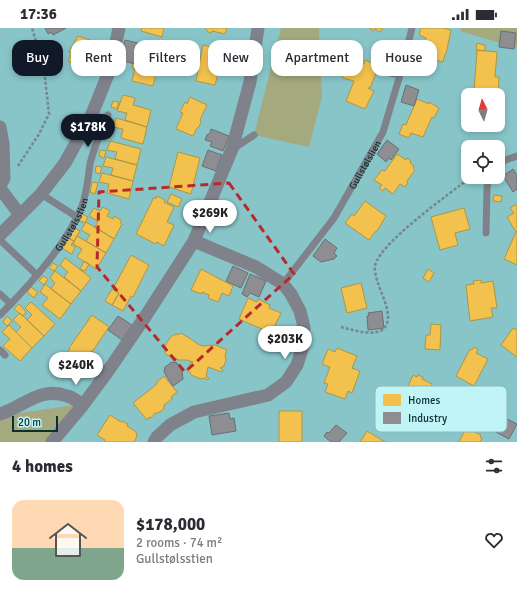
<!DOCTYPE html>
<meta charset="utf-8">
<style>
:root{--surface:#fff;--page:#f2f2f3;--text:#2b2b33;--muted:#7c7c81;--accent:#111827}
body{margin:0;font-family:Signika,sans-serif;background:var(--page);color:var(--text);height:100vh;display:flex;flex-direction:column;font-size:15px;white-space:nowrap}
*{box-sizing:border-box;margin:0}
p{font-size:13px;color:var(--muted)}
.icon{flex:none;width:22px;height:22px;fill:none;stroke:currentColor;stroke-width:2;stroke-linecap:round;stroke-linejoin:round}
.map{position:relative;height:414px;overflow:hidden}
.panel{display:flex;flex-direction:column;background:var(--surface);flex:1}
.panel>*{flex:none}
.hud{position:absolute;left:12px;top:12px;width:493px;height:36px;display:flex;gap:8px}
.needle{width:26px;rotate:355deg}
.buttons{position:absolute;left:461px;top:60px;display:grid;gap:8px}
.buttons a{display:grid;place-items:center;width:44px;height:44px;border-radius:8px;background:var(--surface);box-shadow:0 2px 6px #0003;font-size:20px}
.scale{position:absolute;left:12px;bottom:10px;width:46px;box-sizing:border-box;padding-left:4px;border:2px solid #0a3032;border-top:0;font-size:11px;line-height:14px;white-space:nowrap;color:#0a3032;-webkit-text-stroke:3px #c1f4f7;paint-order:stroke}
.price{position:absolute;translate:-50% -34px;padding:0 9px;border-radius:14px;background:#fff;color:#222;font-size:13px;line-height:26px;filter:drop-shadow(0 1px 2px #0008)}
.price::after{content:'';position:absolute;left:50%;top:24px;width:12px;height:9px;margin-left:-6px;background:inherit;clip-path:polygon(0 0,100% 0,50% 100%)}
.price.active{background:var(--accent);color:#fff}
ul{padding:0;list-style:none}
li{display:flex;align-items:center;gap:12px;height:100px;padding:0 12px}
li span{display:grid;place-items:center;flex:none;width:112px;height:80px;border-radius:12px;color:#555}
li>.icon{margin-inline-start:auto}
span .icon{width:48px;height:48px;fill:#fffc;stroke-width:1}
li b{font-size:17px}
h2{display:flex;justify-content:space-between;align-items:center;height:48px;padding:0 12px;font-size:17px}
.tag{padding:0 14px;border-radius:12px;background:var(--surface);box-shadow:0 2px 6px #0003;font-size:14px;line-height:36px}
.tag.active{background:var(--accent);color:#fff}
.status{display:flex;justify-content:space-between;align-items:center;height:28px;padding:0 20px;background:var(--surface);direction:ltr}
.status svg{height:11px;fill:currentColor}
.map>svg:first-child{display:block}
.green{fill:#a4a97e}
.homes{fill:#f2c14e;stroke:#ac9646}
.industry{fill:#8d8d92;stroke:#667175}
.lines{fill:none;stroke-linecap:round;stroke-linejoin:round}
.path{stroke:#77858c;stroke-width:2.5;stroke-dasharray:3 2;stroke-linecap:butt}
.lane{stroke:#7f828b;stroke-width:7}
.street{stroke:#7f828b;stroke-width:13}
.marked{fill:none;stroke:#b7292a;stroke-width:3;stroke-dasharray:8 5;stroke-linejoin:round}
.labels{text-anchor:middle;stroke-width:4;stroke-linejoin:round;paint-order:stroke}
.street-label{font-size:10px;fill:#0a3032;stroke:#c1f4f7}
.key{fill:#c1f4f7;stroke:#8ab9bc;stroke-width:1}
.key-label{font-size:11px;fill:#0a3032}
</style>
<div class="status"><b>17:36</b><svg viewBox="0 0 49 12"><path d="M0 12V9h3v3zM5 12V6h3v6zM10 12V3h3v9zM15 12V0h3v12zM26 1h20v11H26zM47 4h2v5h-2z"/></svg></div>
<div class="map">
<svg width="517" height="414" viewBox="0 0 517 414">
<rect width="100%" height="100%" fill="#87c5c9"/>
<path class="green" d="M281 0H319L322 69 309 119 254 107Z
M461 0H517V20L460 3Z
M81 376 47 414H0V388Z"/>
<path class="homes" d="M142 0H164L162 9 141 3Z
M205 0H227L225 6 212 3 211 5 208 4Z
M369 0H383L380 4 375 1 373 3Z
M421 0H443L451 2 446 26H445L443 34 434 32 433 38 420 34 426 10 419 7Z
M78 8 90 12 89 14 99 19 87 42 68 33 72 25 69 24Z
M477 15 485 17V23L476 22Z
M203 17 232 24 228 44 219 42 215 57 196 53Z
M477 22 497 24 495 49H499L498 68V67H468V72L467 71V64H474Z
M140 24 160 29 153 58 132 53 135 41 132 40 133 35 135 36 139 24Z
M365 32 379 38 370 60H368L374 63 365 81 346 73 354 53 343 50V49L340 47 346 34 351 36 352 35 360 40 362 35 364 36Z
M123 67 135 70 133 77 151 82 147 99 125 92 127 85 117 83Z
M190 69 207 77 200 92 201 94 199 99 197 100 193 108 176 101 183 85 180 84 185 74 187 76Z
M417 71 429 76V74L439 80 434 90 432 89 423 109 411 105 409 110 399 106 403 96 406 97Z
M113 73 119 74 117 81 111 79Z
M116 90 147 99 143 116 121 110 123 101 113 99Z
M106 99 112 100 110 110 104 109Z
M110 113 141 121 137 137 115 131 117 124 107 122Z
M100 122 106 123 104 130 99 128Z
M178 124 200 130 191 166 169 159Z
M397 126 406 132 407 130 411 133 410 135 414 138 413 140 415 142 407 153 408 154 405 159 400 156 393 166 385 160 383 163 379 160 382 157 374 152 382 142 385 143Z
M106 129 137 137 133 153 111 147 113 140 103 138Z
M96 138 102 139 100 146 95 144Z
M102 145 133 153 129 171 107 165 109 156 99 154Z
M92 154 98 155 95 166 90 164Z
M171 166 182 171 178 179 167 174Z
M494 167 502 168 501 174 493 173Z
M157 168 165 172 164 174 174 179 167 194 174 197 164 218 157 214 156 216 136 206 154 169 156 171Z
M365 173 386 188 377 203 375 204 369 212 345 195 352 186 354 188Z
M517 176V237L504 231 516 204 507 189 514 185 510 180Z
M103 179 110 183 107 188 113 191 114 188 121 192V196H122L114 211 95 199 98 193 89 188 94 180 100 183Z
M464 180 470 201 455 205 458 217 440 222 431 189Z
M82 186 88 189 85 195 79 192Z
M86 194 114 211 106 225 86 213 90 207 81 202Z
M74 200 80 203 74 213 68 210Z
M77 208 106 225 96 241 77 229 82 221 73 216Z
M68 210 74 213 71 217 75 219 72 226 62 220Z
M131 227 149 237 133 269 131 268 123 283 112 277 119 265 114 262 116 260 114 259Z
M65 230 91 250 81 263 64 249 68 244 60 237Z
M84 233 89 236 85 243 80 241Z
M53 235 58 238 54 243 49 240Z
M201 241 233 258 229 268 222 265 218 274 208 270 209 267 202 264 201 266 191 262Z
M428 241 434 245 429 254 423 250Z
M55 243 81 263 71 276 51 261 55 255 50 250Z
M43 248 48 251 44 257 39 253Z
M481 252V255L493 253 497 280H491L493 289 470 293 466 257 474 256 473 253Z
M361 255 367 280 347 285 341 260Z
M45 256 71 276 60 291 42 277 48 270 40 264Z
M31 259 38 264 34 270 27 264Z
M112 261 119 265 112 277 105 273Z
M248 270 257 274 258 271 270 277 269 280 281 285 271 305 239 291Z
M31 274 55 296 44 308 27 292 32 287 25 280Z
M19 276 26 284 23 288 14 281Z
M20 285 44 308 32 320 16 304 21 299 13 292Z
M92 287 109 299 92 324 91 323 80 338 63 330 70 321 69 320Z
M7 288 12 293 7 298 3 294Z
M431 296 441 297 440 322 425 321 426 307H430Z
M9 297 32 320 20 333 3 318 10 311 2 304Z
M513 300 517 302V329L501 317Z
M181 305 194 313 196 315 202 318 215 317 227 322 225 327 226 332 224 338 220 340 223 342 222 344 208 339 206 349 209 350 208 352 204 350 201 351 191 347 190 344 186 342 187 341H189L190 335 193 334 187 332H179L165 326V318L169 311 173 307 180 306Z
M474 319 478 321 476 325 488 331 474 358 456 348 470 321 472 322Z
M337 320 357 328 352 340 360 343 352 365 348 363 345 371 325 364 328 356 324 355 330 339 322 336 328 321 335 324Z
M413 347 417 349 418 347 423 349 422 351 432 356 414 396 395 388Z
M164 348 177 364 171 369 172 371 164 377V381L158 385H155L151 390 149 389 147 392 133 375 157 356 156 355Z
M279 383H302V414H279Z
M110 387 121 394 122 393 128 396 127 398 136 404 137 408 134 414H104L105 412 97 407Z
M466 400 481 407 480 409 482 410 480 414H459Z
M367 403 385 414H360Z"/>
<path class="industry" d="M45 0H66L53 7 51 4 48 6Z
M501 3 516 5 514 21 499 19Z
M125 12 142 16 135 36 120 32Z
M390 32 399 34 395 49 386 47Z
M406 57 419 62 414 78 401 74Z
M211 101 229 108 223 123 210 118 212 114 205 112 207 107 210 105Z
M387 112 399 121 391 132 389 130 386 134 377 126Z
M208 122 222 127 216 143 202 138Z
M513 141 517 147V161L513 164 503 148Z
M325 211 337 220 334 225 337 228 334 231 321 234 313 228Z
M233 238 248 245 241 260 226 253Z
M250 246 266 253 259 269 250 265 247 269 242 266Z
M382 283 384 300 368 302 367 288H369L368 285Z
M118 288 132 297 122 312 108 302Z
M172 334 177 335 182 343 183 351 173 358 164 344 165 339Z
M229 385 230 391 234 390 236 403 212 407 209 388Z
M499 387 517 396 509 411 492 402Z
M336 397 347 405 339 414H331L324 408 327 404 329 405Z"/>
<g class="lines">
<path class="path" d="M18 138 39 106 49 86 44 41 32 0
M341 299C352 302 378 310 385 299 396 284 373 256 375 238 379 215 451 165 471 149"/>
<g class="lane">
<path d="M233 121 254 107"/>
<path d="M498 139 505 132 517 128"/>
<path d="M41 166 77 189"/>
<path d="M486 205 487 159 489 149"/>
<path d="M0 212 37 247"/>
<path id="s1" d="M283 256 334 190 383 104 400 47 412 0"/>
<path d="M0 266 11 276"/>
<path id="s2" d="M0 287C29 258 67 216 82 178 87 164 88 150 90 136 94 119 101 103 108 87"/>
<path d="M0 322 5 327"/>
</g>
<path class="street" d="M0 99 3 116 4 150 0 158
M0 160 20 187
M0 207 41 166 65 135 92 86 111 39 119 0
M83 377 106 346 145 289 194 213 232 121 250 54 258 0
M0 386C24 379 39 358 67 368 73 369 78 374 83 377L52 414
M154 414 157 409 170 397 194 384 268 367 286 354 297 337 303 318 304 299 300 283 291 266 283 256 256 239 194 213"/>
</g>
<path class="marked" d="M229 155 294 246 185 344 97 239 99 164Z"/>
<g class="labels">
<g class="street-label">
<text dy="4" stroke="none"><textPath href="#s1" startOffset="145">Gullstølslien</textPath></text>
<text dy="4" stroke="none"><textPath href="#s2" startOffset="116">Gullstølsstien</textPath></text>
</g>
</g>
<rect x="375" y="358" width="132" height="46" rx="6" class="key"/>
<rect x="383" y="366" width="18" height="12" fill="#f2c14e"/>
<rect x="383" y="384" width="18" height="12" fill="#8d8d92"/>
<g class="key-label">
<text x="408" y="376">Homes</text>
<text x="408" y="394">Industry</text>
</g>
</svg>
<div class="buttons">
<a><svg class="needle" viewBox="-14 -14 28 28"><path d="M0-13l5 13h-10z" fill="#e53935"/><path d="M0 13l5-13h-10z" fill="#7c7c81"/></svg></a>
<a><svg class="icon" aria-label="locate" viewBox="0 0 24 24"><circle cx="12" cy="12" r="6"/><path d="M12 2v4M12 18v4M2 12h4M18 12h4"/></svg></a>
</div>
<div class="scale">20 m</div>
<b class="price active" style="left:88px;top:120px">$178K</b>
<b class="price" style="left:210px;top:206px">$269K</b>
<b class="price" style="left:285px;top:332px">$203K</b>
<b class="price" style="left:76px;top:358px">$240K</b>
<div class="hud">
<a class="tag active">Buy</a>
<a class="tag">Rent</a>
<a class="tag">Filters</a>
<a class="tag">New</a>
<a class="tag">Apartment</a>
<a class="tag">House</a>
</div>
</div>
<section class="panel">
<h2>4 homes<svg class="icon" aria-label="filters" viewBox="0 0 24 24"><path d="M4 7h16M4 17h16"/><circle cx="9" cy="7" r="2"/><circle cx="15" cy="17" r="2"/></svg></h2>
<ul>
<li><span style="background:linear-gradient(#ffd9b3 60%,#7fa58c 0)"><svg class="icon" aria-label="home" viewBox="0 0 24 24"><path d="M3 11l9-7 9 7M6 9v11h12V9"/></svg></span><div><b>$178,000</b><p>2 rooms · 74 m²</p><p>Gullstølsstien</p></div><svg class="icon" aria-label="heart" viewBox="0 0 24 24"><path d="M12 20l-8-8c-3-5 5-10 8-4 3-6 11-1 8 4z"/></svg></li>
</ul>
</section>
